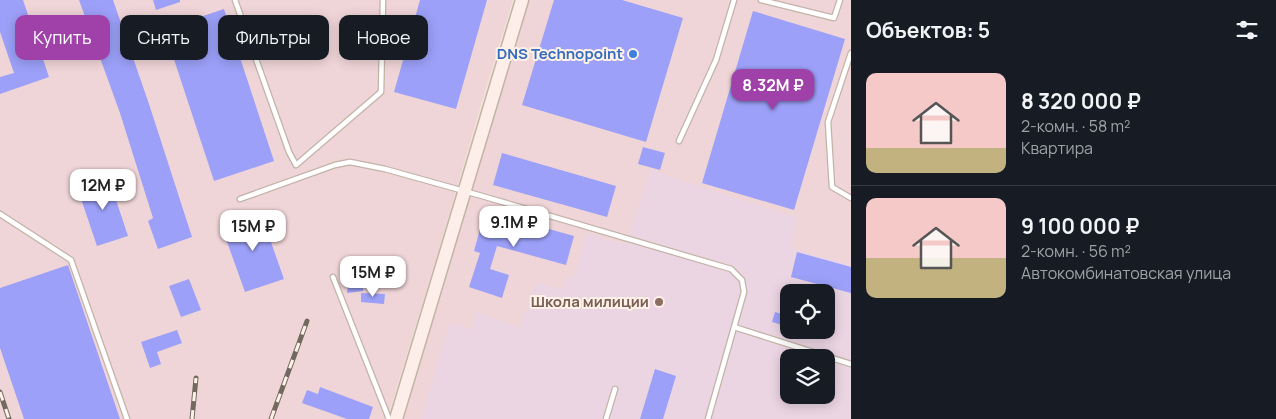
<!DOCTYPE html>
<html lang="ru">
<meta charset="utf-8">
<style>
:root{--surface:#171b24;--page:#242831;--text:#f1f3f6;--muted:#9ea1a6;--line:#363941;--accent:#a041aa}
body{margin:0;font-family:Manrope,sans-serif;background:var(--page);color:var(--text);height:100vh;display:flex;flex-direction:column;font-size:19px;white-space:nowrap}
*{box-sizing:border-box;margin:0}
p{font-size:16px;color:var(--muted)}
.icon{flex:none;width:28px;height:28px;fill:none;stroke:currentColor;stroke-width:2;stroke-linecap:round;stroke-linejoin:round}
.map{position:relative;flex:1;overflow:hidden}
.sheet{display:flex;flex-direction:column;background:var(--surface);width:425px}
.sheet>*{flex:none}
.top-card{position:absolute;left:15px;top:15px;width:475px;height:45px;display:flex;gap:10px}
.tools{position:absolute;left:780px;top:284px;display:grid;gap:10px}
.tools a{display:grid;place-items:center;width:55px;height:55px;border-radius:10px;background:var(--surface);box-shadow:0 2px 12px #0003;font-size:25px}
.price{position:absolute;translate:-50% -42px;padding:0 11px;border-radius:10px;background:#fff;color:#222;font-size:16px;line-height:32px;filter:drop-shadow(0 1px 2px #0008)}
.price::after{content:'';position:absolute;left:50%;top:30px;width:15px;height:11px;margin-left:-8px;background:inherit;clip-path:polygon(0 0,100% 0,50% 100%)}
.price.current{background:var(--accent);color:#fff}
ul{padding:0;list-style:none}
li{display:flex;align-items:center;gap:15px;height:125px;padding:0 15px}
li+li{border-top:1px solid var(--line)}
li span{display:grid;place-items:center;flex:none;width:140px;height:100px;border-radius:10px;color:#555}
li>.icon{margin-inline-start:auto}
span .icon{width:60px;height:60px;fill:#fffc;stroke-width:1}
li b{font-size:21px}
h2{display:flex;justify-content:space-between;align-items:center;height:60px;padding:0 15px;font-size:21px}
.pill{padding:0 18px;border-radius:10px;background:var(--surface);box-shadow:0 2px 12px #0003;font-size:18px;line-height:45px}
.pill.current{background:var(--accent);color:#fff}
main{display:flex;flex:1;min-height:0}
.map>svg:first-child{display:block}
.industrial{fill:#f0d5d8;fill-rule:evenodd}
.education{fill:#ebd5e2;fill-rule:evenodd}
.building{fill:#9ca0f8}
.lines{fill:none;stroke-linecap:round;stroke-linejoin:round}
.lane-casing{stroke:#c2b3a7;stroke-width:7}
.secondary-casing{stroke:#c2b3a7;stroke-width:15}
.lane{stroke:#fff;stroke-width:4.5}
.secondary{stroke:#feeeea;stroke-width:12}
.rail-casing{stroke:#726960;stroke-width:5}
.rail{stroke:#fef1e7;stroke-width:3;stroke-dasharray:9;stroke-linecap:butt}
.shop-dot{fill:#3f7fe0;stroke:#fef1e7;stroke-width:2}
.education-dot{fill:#8d6e63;stroke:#fef1e7;stroke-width:2}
.labels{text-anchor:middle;stroke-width:4;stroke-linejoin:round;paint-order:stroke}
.shop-label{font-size:15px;font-weight:bold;fill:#366cbe;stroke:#fef1e7;text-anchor:end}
.education-label{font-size:15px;font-weight:bold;fill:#785e54;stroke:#fef1e7;text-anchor:end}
</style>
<main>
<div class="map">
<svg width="851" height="419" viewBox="0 0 851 419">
<rect width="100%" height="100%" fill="#f3e3d6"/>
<path class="industrial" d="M0 0H513L482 101 439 249 387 419H0Z
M529 0H851V419H402ZM789 292H826V330H789ZM789 358H826V395H789Z"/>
<path class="education" d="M651 170 797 218 790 248 851 264V419H421L450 323 471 330 477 312 520 328 536 282 563 290 568 276 574 278 588 233 626 245ZM789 292H826V330H789ZM789 358H826V395H789Z"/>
<path class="building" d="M0 0H23L49 77 0 94V77L14 73 0 32Z
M79 0H113L149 104 192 237 158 249 148 221 153 218 120 113Z
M153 0H180V2L156 10Z
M420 0H487L456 109 394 92Z
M554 0H622L683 18 646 142 522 105Z
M224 9 274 161 214 181 164 29Z
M753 11 845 39 794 210 702 183Z
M643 147 665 153 660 170 638 164Z
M502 153 616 186 607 217 493 185Z
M108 176 128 236 97 246 77 187Z
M260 211 284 279 245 292 221 225Z
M485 211 574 236 566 265 497 246 490 269 509 275 502 298 469 287 480 253 474 251Z
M797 252 851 267V293L791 277Z
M68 265 120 419H24L0 348V288Z
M350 270 365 271 363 291 347 293Z
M189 279 201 310 181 317 169 286Z
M361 293 385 294 384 304 361 302Z
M775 312 789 316V327L772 322Z
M177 330 182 343 157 352 161 364 150 368 141 342Z
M655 369 676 376 663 419H640Z
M320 387 373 407 369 419H347L302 403 307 390 318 394Z"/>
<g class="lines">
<defs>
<path id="lane" d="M235 0 289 152 296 165 381 92 383 0
M761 0 834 18 840 0
M851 53 828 122 832 187 851 198
M679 141 716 60 734 0
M240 199 335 165 350 162 385 169 482 196 731 269 742 280 744 292 708 419
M0 214 71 260 127 419
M333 277 389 419
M734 327 851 364
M606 419 615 389"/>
<path id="secondary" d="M396 419 522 0"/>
</defs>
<use href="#lane" class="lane-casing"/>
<use href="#secondary" class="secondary-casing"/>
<use href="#lane" class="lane"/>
<use href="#secondary" class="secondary"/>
<defs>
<path id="rail" d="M0 392 9 419
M192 419 196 378
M271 419 307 321"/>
</defs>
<use href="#rail" class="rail-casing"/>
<use href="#rail" class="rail"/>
</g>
<circle class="shop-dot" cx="633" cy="54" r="5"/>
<circle class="education-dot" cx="659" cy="302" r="5"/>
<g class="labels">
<g class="shop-label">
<text x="623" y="59">DNS Technopoint</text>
</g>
<g class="education-label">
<text x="649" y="307">Школа милиции</text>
</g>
</g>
</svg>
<div class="tools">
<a><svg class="icon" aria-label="locate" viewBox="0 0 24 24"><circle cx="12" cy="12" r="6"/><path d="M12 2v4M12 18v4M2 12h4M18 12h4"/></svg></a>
<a><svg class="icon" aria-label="layers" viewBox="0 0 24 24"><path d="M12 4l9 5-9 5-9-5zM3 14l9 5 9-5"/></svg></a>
</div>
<b class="price current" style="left:773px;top:111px">8.32M ₽</b>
<b class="price" style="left:103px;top:211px">12M ₽</b>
<b class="price" style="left:514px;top:248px">9.1M ₽</b>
<b class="price" style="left:253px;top:252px">15M ₽</b>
<b class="price" style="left:373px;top:298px">15M ₽</b>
<div class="top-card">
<a class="pill current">Купить</a>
<a class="pill">Снять</a>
<a class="pill">Фильтры</a>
<a class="pill">Новое</a>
</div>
</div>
<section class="sheet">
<h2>Объектов: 5<svg class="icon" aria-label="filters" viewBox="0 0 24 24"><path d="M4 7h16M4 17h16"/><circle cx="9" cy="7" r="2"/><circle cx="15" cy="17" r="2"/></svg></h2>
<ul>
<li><span style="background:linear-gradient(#f6c9c9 75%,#c2b280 0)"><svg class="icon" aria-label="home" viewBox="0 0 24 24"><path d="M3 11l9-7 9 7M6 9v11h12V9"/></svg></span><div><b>8 320 000 ₽</b><p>2-комн. · 58 m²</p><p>Квартира</p></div></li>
<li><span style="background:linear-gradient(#f6c9c9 60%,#c2b280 0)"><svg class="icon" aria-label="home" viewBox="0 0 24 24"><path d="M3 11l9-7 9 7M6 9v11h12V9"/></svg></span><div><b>9 100 000 ₽</b><p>2-комн. · 56 m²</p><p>Автокомбинатовская улица</p></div></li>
</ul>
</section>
</main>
